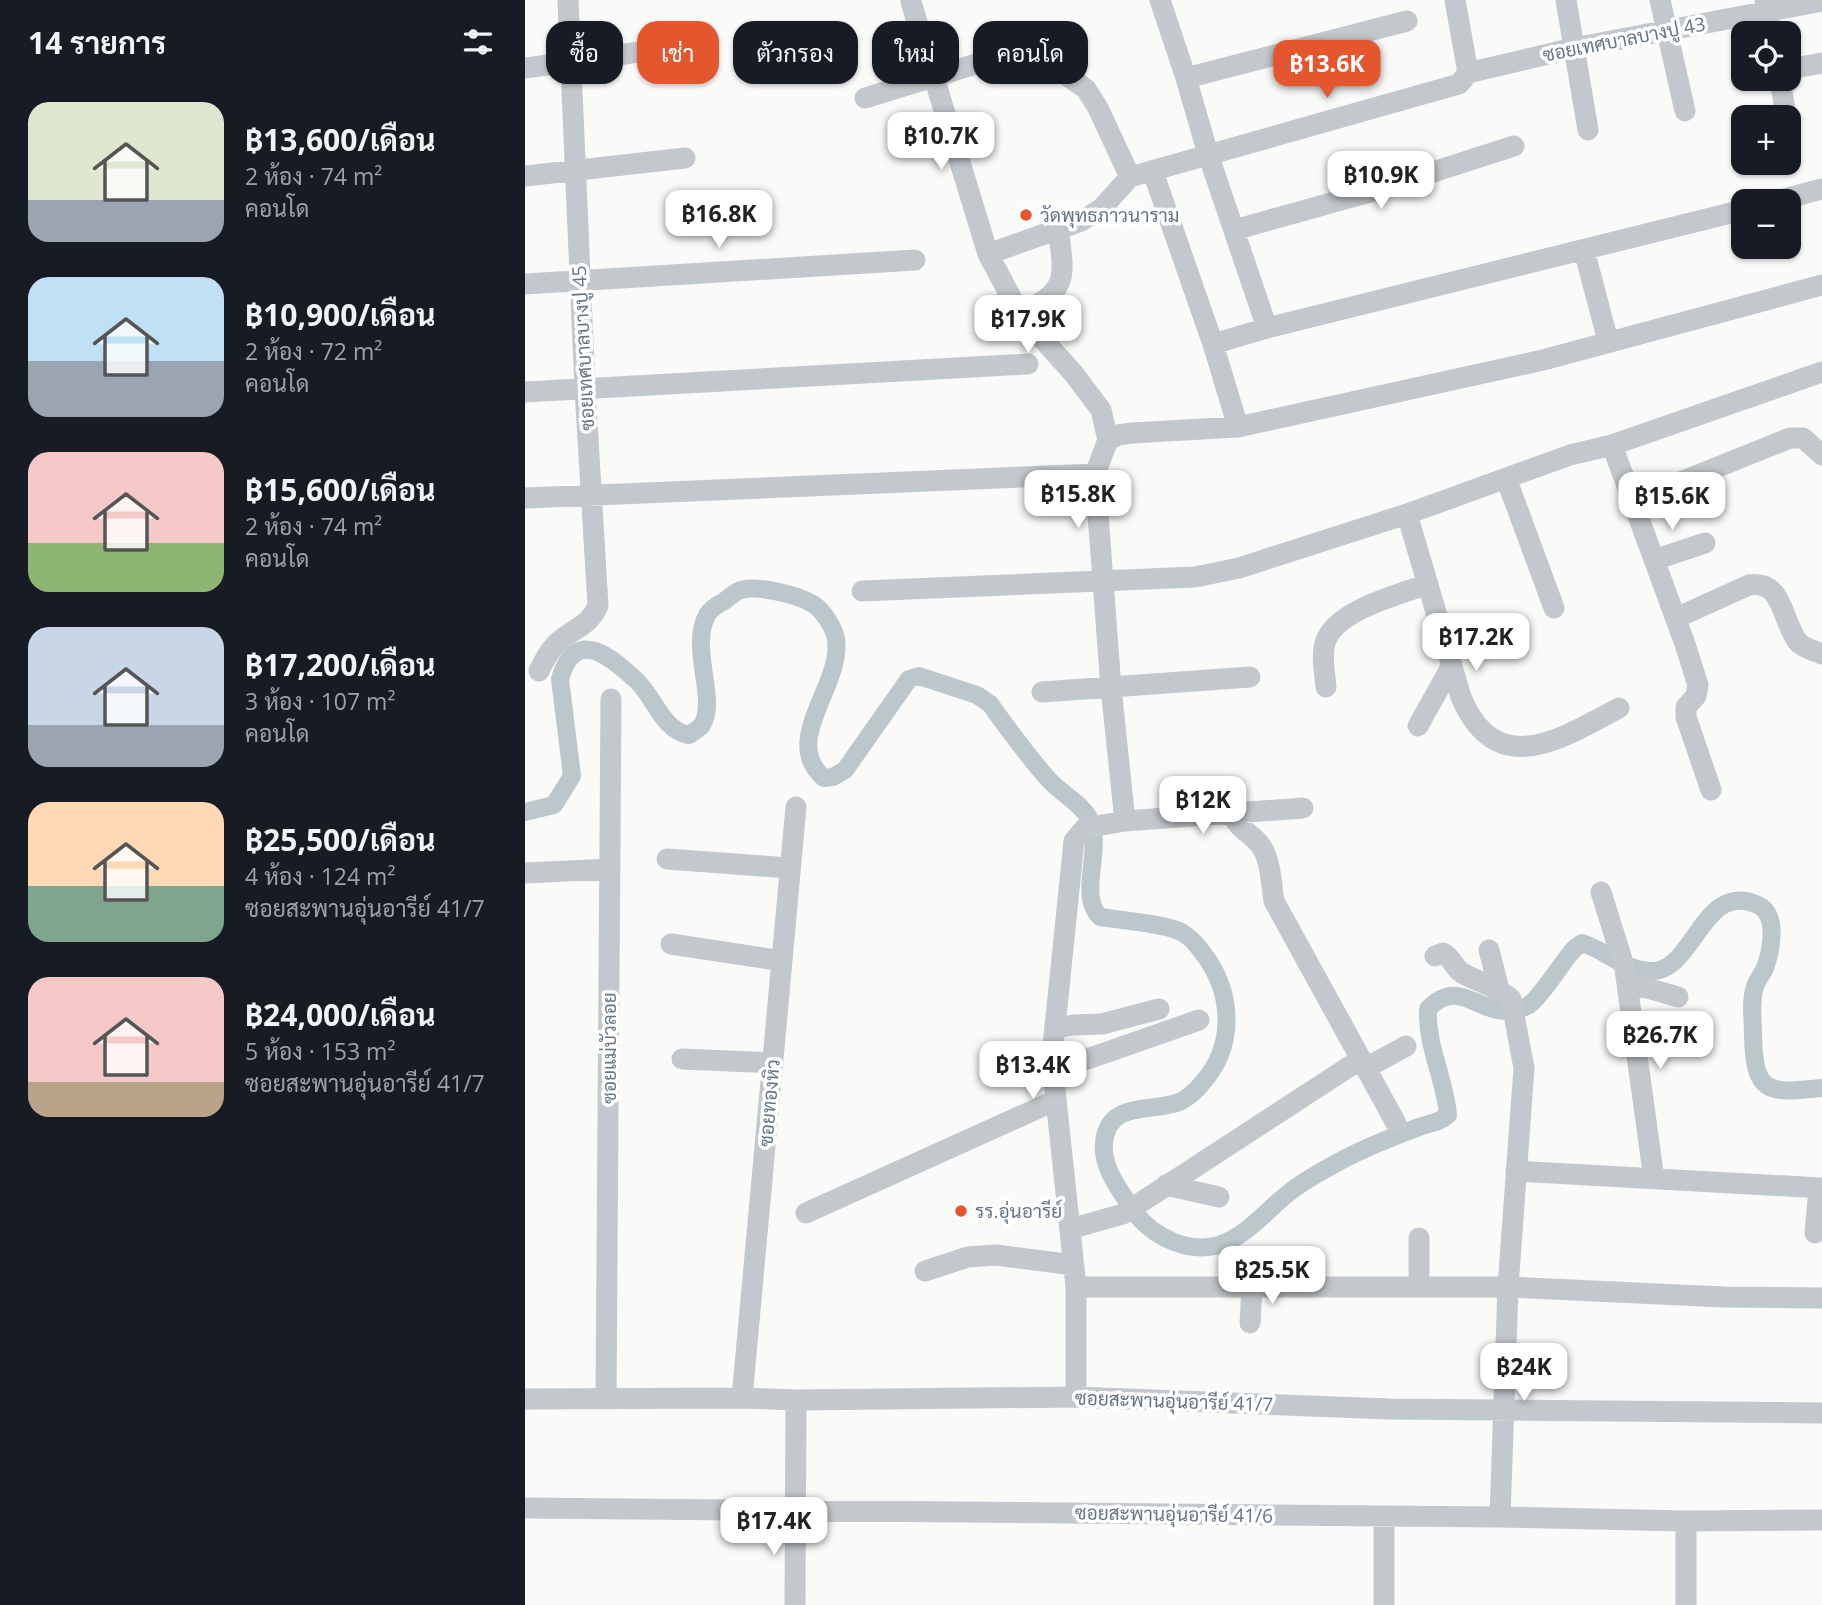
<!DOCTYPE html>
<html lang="th">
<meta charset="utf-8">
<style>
:root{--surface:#171b24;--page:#242831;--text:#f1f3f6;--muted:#9ea1a6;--accent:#e4572e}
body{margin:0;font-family:"Open Sans",Sarabun,sans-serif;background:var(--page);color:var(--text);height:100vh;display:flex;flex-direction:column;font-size:26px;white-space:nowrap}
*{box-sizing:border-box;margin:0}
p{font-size:23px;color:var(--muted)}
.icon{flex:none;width:38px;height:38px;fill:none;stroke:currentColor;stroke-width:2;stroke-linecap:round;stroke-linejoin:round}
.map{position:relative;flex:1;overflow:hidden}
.panel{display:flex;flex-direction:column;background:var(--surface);width:525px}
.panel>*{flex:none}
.top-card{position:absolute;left:21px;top:21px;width:665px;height:63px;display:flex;gap:14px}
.tools{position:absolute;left:1206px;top:21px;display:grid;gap:14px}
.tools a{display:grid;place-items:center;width:70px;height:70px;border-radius:14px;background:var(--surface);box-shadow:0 2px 5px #0004;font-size:35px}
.price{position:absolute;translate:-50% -60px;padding:0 16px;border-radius:14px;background:#fff;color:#222;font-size:23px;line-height:46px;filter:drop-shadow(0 2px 4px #0008)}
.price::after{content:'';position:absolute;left:50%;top:42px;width:21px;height:16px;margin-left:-10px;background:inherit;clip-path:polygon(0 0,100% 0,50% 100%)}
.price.active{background:var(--accent);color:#fff}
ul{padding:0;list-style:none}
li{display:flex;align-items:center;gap:21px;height:175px;padding:0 28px}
li span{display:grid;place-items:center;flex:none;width:196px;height:140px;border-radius:21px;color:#555}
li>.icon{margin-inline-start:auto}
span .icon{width:84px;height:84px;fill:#fffc;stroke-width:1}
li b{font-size:30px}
h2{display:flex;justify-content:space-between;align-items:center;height:84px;padding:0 28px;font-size:30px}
.tag{padding:0 24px;border-radius:21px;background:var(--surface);box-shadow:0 2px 5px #0004;font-size:24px;line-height:63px}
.tag.active{background:var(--accent);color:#fff}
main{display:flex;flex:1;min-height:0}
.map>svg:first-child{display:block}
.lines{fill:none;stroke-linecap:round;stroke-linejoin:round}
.canal{stroke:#bbc7cb;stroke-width:18}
.minor{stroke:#c3c8cc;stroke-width:21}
.poi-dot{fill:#e4572e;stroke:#fff;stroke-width:2.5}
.labels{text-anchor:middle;stroke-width:7;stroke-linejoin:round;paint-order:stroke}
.street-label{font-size:19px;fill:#657683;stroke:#fff}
.poi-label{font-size:19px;fill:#657683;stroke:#fff;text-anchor:start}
</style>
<main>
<section class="panel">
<h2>14 รายการ<svg class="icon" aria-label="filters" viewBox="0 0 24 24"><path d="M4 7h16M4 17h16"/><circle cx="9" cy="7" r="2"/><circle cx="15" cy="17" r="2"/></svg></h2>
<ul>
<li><span style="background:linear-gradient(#dfe7d0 70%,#9aa5b1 0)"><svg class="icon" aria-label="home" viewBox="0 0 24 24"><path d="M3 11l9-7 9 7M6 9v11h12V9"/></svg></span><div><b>฿13,600/เดือน</b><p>2 ห้อง · 74 m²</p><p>คอนโด</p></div></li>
<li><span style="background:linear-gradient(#bfe0f5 60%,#9aa5b1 0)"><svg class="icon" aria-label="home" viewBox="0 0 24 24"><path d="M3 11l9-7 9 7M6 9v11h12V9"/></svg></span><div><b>฿10,900/เดือน</b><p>2 ห้อง · 72 m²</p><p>คอนโด</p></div></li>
<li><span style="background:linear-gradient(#f6c9c9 65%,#8fb573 0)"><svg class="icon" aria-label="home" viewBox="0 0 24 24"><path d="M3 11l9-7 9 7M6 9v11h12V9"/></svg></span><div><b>฿15,600/เดือน</b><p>2 ห้อง · 74 m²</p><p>คอนโด</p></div></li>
<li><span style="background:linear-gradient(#c9d6e8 70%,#9aa5b1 0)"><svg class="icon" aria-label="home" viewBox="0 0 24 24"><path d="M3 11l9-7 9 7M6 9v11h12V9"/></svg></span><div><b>฿17,200/เดือน</b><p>3 ห้อง · 107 m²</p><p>คอนโด</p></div></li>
<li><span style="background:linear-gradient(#ffd9b3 60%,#7fa58c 0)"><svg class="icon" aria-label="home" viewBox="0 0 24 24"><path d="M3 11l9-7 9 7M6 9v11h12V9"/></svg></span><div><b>฿25,500/เดือน</b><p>4 ห้อง · 124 m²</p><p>ซอยสะพานอุ่นอารีย์ 41/7</p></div></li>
<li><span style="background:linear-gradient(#f6c9c9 75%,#b9a48a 0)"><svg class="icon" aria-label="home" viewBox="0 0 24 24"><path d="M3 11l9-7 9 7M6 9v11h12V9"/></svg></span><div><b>฿24,000/เดือน</b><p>5 ห้อง · 153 m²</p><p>ซอยสะพานอุ่นอารีย์ 41/7</p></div></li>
</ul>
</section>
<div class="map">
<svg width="1297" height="1605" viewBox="0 0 1297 1605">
<rect width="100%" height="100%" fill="#fafaf8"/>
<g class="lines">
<path class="canal" d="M0 812 29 805 47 776 35 679C50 626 85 656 112 681 129 697 138 731 164 735 168 732 174 729 177 725 193 698 164 649 182 615 185 610 192 605 198 602 203 598 210 592 216 590 233 585 273 595 288 604 298 610 309 628 311 639 318 685 255 741 299 778L308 777 320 770 384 679 394 676 452 695 465 704C484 730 503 757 525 781 537 794 555 802 564 818 579 848 552 895 575 917 595 920 643 924 658 933 669 940 675 949 683 960 708 998 709 1047 678 1082 673 1089 662 1099 654 1102 626 1113 583 1100 579 1143 576 1167 596 1192 608 1210 619 1226 632 1235 649 1242 703 1263 729 1220 766 1191 783 1178 802 1168 821 1158 844 1146 870 1136 894 1127 905 1123 914 1123 923 1115 920 1079 901 1045 903 1009 939 971 959 1029 1004 1005 1014 999 1039 960 1049 949L1057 943C1080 950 1099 970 1125 971 1169 974 1177 879 1233 905 1254 915 1246 951 1240 968 1237 975 1232 980 1230 987 1225 1001 1228 1020 1228 1035 1229 1094 1243 1094 1297 1088"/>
<path class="minor" d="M635 0 661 78 683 154 742 328
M1041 0 1063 130
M1135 0 1160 111
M1240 0 1246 33
M386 2 463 254 495 314 549 374 576 410 583 440
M0 68 142 48
M1264 69 1297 63
M943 73 1049 48 1297 1
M661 78 882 21
M1255 79 1261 117
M340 98 477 56 495 53 525 64 561 89 573 108 605 177
M628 172 688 344 713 427
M0 176 160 158
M1251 201 1297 189
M709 230 849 191 989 146
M1059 250 1083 341
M463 254 556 221 576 209 605 177 934 84 943 73 930 0
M0 284 390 260
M495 314C544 290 540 278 533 229
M688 344 742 328 1218 210
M0 392 503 364
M1087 445 1160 644 1173 685 1171 696 1161 707V717L1186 790
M981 478 1029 608
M0 498 570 474
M1106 502 1265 438H1278L1297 455
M882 514 936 697C972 782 1037 738 1094 708
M1129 560 1180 543
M337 591 670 577 714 568 882 514 1045 455 1087 445 1297 372
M1151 618 1224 585C1259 580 1256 620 1273 642 1278 648 1290 651 1297 654
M14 671C20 659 26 647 37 639 53 626 63 626 73 606L60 389 43 0
M801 687C800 674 796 656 800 643 810 610 873 595 903 584
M517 692 725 677
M893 726 927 665
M707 812C712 830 726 832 736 846 746 861 746 883 749 901L871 1123
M600 821 586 688 570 474 583 440 593 435 607 433 713 427 1018 360 1297 285
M142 859 265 868
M0 873 85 869
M1076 892 1100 969 1129 1179
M146 944 257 961
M964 950 974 989
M910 956 918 953C927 957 928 967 937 973 953 982 971 986 986 999L999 1068 983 1287 975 1517
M1103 989 1119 987 1153 997
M530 1028 548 1025 577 1024 634 1009
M157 1059 248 1063
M841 1068 881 1046
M528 1071 674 1020
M991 1171 1297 1188
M641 1185 694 1197
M281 1213 529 1101
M545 1229 598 1214 836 1059
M1290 1233 1294 1188
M894 1238V1286
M400 1271 443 1257 471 1255 549 1265
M551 1287H983L1198 1297 1297 1298
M725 1323 727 1287
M551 1397V1287L528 1071V1046L549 841 560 828 600 821 778 808
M81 1398 86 699
M217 1398 271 807
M0 1399 217 1398 271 1400 551 1397 864 1409 1297 1413
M0 1508 975 1517 1161 1521 1297 1520
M859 1517V1605
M270 1605 271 1400
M1161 1605V1521"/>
</g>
<g class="poi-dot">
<circle cx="501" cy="215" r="7"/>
<circle cx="436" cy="1211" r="7"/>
</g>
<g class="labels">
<g class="street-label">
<text transform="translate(1099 39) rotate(-11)" y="7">ซอยเทศบาลบางปู 43</text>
<text transform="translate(58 348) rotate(-93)" y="7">ซอยเทศบาลบางปู 45</text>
<text transform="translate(84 1048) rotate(-90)" y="7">ซอยแม่บัวลอย</text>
<text transform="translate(244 1103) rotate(-85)" y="7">ซอยทองหิว</text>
<text transform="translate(649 1401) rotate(2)" y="7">ซอยสะพานอุ่นอารีย์ 41/7</text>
<text transform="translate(649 1514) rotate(1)" y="7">ซอยสะพานอุ่นอารีย์ 41/6</text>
</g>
<g class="poi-label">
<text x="515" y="222">วัดพุทธภาวนาราม</text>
<text x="450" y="1218">รร.อุ่นอารีย์</text>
</g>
</g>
</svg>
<div class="tools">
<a><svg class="icon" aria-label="locate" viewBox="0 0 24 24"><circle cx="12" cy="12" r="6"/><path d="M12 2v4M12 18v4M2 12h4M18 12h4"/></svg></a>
<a>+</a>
<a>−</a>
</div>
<b class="price active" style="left:802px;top:100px">฿13.6K</b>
<b class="price" style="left:416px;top:172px">฿10.7K</b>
<b class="price" style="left:856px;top:211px">฿10.9K</b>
<b class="price" style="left:194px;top:250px">฿16.8K</b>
<b class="price" style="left:503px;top:355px">฿17.9K</b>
<b class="price" style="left:553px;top:530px">฿15.8K</b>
<b class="price" style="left:1147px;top:532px">฿15.6K</b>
<b class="price" style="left:951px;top:673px">฿17.2K</b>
<b class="price" style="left:678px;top:836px">฿12K</b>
<b class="price" style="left:1135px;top:1071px">฿26.7K</b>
<b class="price" style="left:508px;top:1101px">฿13.4K</b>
<b class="price" style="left:747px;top:1306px">฿25.5K</b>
<b class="price" style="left:999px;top:1403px">฿24K</b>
<b class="price" style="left:249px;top:1557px">฿17.4K</b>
<div class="top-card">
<a class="tag">ซื้อ</a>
<a class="tag active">เช่า</a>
<a class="tag">ตัวกรอง</a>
<a class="tag">ใหม่</a>
<a class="tag">คอนโด</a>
</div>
</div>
</main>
